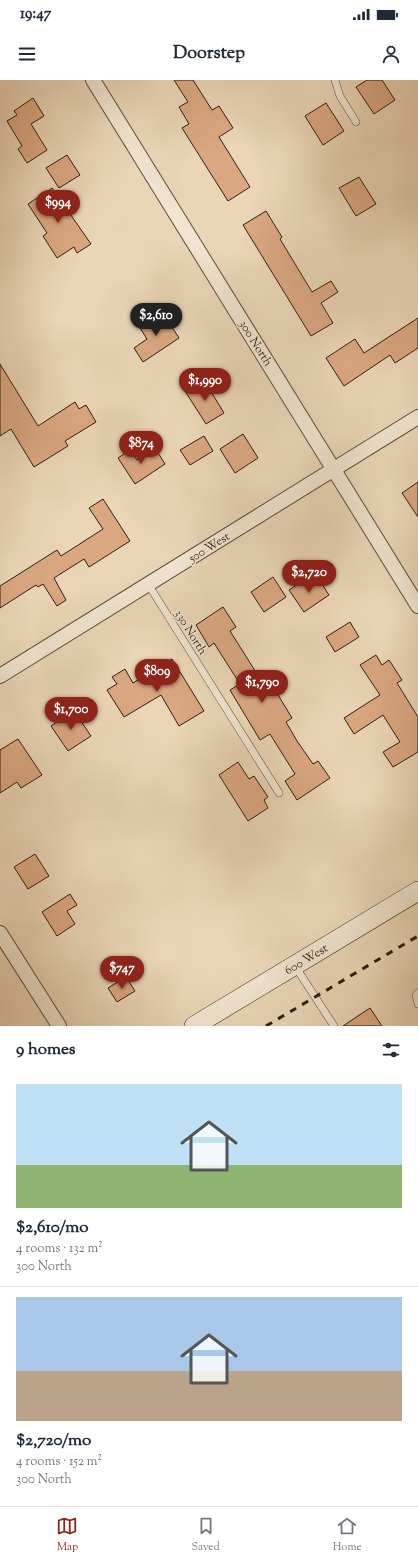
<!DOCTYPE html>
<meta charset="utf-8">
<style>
:root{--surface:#fff;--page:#f2f2f3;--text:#1f2937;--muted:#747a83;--line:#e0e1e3;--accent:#8f2418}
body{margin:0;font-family:"Sorts Mill Goudy",serif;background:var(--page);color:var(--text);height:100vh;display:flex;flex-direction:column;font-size:15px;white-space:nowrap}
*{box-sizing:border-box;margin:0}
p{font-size:13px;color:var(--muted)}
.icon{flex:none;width:22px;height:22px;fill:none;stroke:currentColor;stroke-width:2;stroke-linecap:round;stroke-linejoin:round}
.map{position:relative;height:946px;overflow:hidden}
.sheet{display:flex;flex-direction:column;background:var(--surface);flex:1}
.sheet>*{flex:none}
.price{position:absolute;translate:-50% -34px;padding:0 9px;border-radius:14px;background:var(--accent);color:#fff;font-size:13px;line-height:26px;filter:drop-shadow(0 1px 2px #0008)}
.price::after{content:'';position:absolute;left:50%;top:24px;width:12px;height:9px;margin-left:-6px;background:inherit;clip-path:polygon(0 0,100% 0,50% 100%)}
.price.active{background:#222;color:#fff}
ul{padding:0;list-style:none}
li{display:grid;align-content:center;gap:8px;height:212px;padding:0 16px}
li+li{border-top:1px solid var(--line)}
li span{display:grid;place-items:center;height:124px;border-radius:0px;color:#555}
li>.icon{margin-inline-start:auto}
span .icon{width:72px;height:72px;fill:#fffc;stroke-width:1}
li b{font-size:17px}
h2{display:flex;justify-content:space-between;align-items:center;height:48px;padding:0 16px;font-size:17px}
.status{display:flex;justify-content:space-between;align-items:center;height:28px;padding:0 20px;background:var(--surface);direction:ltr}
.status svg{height:11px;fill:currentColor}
header{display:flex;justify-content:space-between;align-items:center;height:52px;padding:0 16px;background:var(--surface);font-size:18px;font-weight:800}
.menu{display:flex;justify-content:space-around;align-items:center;height:56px;border-top:1px solid var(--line);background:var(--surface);font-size:11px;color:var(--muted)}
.menu a{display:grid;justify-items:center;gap:2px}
.menu .active{color:var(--accent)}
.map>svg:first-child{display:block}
.building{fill:#dba781;stroke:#2e1d13}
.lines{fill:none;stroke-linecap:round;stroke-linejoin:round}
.lane-casing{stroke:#5d4b3c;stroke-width:8}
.street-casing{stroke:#5d4b3c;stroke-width:16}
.secondary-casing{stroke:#2e1d13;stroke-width:20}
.lane{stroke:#f1e4d0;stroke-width:7}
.street{stroke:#f1e4d0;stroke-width:14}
.secondary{stroke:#f1e4d0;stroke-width:19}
.rail{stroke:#2e1d13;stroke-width:3;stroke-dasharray:7 7;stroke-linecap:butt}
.labels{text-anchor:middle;stroke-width:3;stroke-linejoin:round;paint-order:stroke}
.street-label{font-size:12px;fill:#2e1d13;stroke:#f1e4d0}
</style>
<div class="status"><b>19:47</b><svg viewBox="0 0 49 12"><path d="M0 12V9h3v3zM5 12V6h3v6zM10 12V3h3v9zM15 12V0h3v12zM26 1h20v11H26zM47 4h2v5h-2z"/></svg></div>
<header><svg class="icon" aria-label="menu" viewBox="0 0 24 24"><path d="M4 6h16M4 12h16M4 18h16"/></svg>Doorstep<svg class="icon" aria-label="person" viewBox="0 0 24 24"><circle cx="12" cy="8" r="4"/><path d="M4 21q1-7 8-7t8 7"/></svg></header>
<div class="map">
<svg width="418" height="946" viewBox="0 0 418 946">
<rect width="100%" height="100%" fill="#ead6b7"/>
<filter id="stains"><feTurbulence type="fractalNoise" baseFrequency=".005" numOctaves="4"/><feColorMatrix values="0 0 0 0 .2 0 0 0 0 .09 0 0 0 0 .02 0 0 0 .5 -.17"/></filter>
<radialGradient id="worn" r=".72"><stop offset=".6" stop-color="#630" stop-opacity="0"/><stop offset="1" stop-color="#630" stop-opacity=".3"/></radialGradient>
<path class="building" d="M174 0H193L212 30 219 26 233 48 219 57 250 107 228 121 182 48 189 44 179 27 188 22Z
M367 0H382L395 20 374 34 356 7Z
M33 18 44 36 31 44 47 70 27 83 18 69 22 66 7 41 17 35 14 31Z
M326 23 344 51 323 65 305 36Z
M67 75 80 95 59 108 46 88Z
M359 97 376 124 356 136 339 108Z
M52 108 91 164 77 173 74 167 57 178 43 156 47 153 28 124Z
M266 131 282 157 280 159 312 212 331 201 338 212 321 223 333 243 311 256 243 145Z
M163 233 179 258 143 282 134 268 147 259 140 248Z
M418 238V268L395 283 390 275 344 306 326 278 355 259 364 273Z
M0 284 38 346 75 322 79 329 86 325 96 342 65 361 68 366 34 387 11 349 0 356Z
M204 300 224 333 206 344 185 311Z
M243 354 258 378 235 393 220 369Z
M204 356 213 371 190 385 180 370Z
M155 368 165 384 135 404 118 378 130 370 137 380Z
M418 402V437L402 413Z
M103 419 130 461 89 487 84 479 54 498 66 520 57 526 43 504 38 507 36 505 0 528V506L57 470 61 476 103 449 89 428Z
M273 497 286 517 264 532 251 512Z
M318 498 329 515 304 532 289 510 303 501 306 506Z
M223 527 236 547 230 551 242 570 257 594 263 590 292 638 286 642 297 661 313 684 318 681 330 698 297 720 285 701 295 694 270 654 260 660 230 610 240 604 214 563 209 567 196 545Z
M350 542 359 557 335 572 326 557Z
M376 575 382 585 389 580 402 600 397 603 418 637V672L393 687 383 672 400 662 383 635 354 654 344 638 380 615 360 585Z
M172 579 204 631 179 646 161 615 124 637 107 610 117 604 112 597 125 589 133 603Z
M74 631 91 656 68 671 51 646Z
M18 659 42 695 21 708 17 702 0 713V670Z
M238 682 249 699 254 696 268 717 264 720 268 728 248 741 219 695Z
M35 774 49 796 28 809 14 787Z
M70 814 77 825 67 831 75 844 57 856 42 832Z
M126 897 135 911 117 922 108 908Z
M370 928 382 946H343Z"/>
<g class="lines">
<defs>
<path id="lane" d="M335 0 340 16 356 42
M148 504 279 713
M295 886 334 946
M418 913 416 915 418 924"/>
<path id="street" d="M93 0 418 526
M0 596 418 337
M0 853 59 946"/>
<path id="secondary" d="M194 946 418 811"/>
</defs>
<use href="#lane" class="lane-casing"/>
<use href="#street" class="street-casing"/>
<use href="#secondary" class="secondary-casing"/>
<use href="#lane" class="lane"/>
<use href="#street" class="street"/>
<use href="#secondary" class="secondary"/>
<path class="rail" d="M266 946 418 856"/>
</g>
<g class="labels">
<g class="street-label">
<text transform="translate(256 263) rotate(58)" y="4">300 North</text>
<text transform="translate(209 467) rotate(-32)" y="4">500 West</text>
<text transform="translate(191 552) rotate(58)" y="4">330 North</text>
<text transform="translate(306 879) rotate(-31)" y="4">600 West</text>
</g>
</g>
<rect width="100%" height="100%" filter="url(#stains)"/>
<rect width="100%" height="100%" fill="url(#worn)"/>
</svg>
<b class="price" style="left:58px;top:144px">$994</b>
<b class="price active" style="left:156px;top:257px">$2,610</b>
<b class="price" style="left:205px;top:322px">$1,990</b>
<b class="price" style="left:141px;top:385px">$874</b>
<b class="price" style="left:309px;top:514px">$2,720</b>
<b class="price" style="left:157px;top:613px">$809</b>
<b class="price" style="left:262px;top:624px">$1,790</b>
<b class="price" style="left:71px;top:651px">$1,700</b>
<b class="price" style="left:122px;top:910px">$747</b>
</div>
<section class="sheet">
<h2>9 homes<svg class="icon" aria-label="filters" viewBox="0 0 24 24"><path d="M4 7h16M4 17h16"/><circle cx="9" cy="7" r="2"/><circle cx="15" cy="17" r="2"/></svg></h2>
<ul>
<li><span style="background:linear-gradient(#bfe0f5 65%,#8fb573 0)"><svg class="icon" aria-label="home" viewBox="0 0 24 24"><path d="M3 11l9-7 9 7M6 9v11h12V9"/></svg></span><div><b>$2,610/mo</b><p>4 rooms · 132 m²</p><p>300 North</p></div></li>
<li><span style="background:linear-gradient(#a9c7e8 60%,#b9a48a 0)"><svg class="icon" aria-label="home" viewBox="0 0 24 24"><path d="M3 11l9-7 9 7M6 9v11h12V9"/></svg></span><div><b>$2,720/mo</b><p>4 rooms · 152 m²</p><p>300 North</p></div></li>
</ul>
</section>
<nav class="menu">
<a class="active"><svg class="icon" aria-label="map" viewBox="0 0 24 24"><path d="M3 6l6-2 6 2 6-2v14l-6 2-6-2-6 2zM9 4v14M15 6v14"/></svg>Map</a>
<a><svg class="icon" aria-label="saved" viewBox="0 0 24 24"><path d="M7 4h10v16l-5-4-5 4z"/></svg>Saved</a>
<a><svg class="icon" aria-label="home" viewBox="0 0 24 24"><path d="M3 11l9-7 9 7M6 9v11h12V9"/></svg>Home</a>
</nav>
